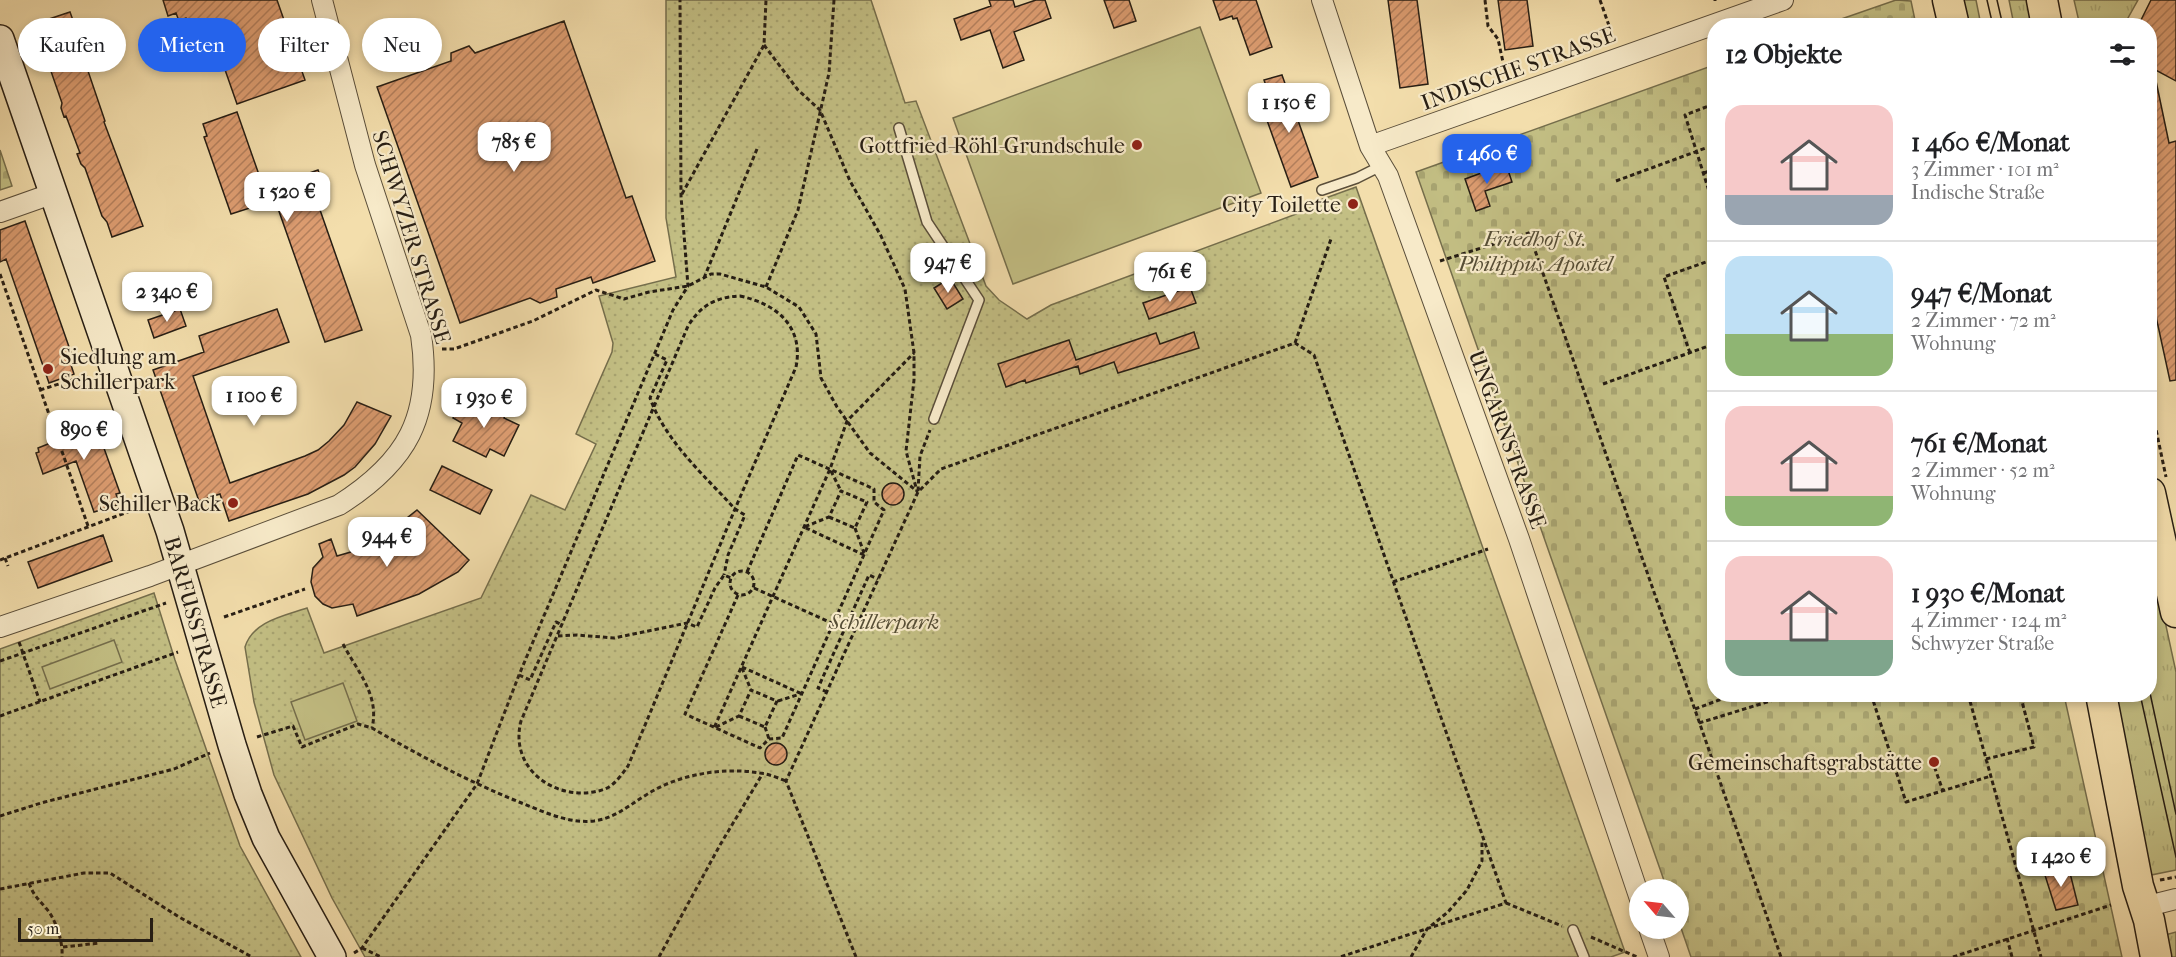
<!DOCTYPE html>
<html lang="de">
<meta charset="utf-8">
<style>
:root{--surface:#fff;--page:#f2f2f2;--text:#202124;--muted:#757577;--line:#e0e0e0;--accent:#2563eb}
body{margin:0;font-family:"IM FELL French Canon",serif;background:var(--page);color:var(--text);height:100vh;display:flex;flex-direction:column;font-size:22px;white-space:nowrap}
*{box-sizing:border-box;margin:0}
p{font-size:20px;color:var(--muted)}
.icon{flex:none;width:33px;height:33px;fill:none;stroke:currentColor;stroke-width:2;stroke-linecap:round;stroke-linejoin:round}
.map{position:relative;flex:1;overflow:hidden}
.drawer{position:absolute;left:1707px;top:18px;width:450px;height:684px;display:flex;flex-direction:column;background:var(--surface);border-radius:24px;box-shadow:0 3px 9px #0003}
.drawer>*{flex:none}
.banner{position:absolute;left:18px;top:18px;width:570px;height:54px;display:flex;gap:12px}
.needle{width:39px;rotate:298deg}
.tools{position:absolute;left:1629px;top:879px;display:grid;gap:12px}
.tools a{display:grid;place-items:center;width:60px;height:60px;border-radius:50%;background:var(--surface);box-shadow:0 3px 9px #0003;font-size:30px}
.scale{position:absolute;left:18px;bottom:15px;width:135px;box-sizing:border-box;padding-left:6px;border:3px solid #271e14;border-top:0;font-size:16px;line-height:21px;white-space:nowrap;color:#271e14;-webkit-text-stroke:4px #f7eac9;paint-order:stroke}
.price{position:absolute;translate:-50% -51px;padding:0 14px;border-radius:12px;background:#fff;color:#222;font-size:20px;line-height:39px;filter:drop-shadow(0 2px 3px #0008)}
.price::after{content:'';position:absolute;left:50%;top:36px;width:18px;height:14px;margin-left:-9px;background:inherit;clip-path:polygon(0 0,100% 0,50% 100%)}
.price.active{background:var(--accent);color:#fff}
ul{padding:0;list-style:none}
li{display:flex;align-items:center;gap:18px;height:150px;padding:0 18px}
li+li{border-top:2px solid var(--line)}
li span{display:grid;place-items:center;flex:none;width:168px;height:120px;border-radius:18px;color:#555}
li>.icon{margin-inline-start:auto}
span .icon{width:72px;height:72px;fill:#fffc;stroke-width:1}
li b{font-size:26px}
h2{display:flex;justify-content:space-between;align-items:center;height:72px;padding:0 18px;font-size:26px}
.tag{padding:0 21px;border-radius:27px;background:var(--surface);box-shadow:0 3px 9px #0003;font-size:21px;line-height:54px}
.tag.active{background:var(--accent);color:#fff}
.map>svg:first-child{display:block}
.grass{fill:url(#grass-tufts);stroke:#756e4c;stroke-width:1.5}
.cemetery{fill:url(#cemetery-stones);stroke:#756e4c;stroke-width:1.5}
.park{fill:url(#park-dots);stroke:#756e4c;stroke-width:1.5}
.pitch{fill:#c3bf84;stroke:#756e4c;stroke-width:1.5}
.building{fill:url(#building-hatch);stroke:#271e14;stroke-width:1.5}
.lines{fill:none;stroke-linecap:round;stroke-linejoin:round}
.lane-casing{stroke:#5a4e3a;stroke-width:12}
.street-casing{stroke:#5a4e3a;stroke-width:22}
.secondary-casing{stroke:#271e14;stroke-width:30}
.primary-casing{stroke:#271e14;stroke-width:33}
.path{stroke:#271e14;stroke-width:3;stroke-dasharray:4.5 3;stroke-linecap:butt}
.lane{stroke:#f7eac9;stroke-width:9}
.street{stroke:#f7eac9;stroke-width:20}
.secondary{stroke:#f7eac9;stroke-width:27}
.primary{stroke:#f3deac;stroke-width:30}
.tram{stroke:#271e14;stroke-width:1.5}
.poi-dot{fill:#8f2418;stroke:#f7eac9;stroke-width:2}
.labels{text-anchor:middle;stroke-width:4.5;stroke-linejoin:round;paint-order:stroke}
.street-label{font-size:22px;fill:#271e14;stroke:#f7eac9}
.poi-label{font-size:22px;fill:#271e14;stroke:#f7eac9;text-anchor:end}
.park-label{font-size:22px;font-style:italic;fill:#564e36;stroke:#f7eac9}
</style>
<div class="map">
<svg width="2176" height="957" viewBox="0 0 2176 957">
<defs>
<pattern id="grass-tufts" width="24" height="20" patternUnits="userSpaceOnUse" patternTransform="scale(1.5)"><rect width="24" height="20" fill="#c3bf84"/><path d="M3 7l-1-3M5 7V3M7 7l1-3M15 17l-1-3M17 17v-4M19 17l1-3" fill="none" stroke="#a8a471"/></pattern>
<pattern id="cemetery-stones" width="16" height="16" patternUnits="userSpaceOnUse" patternTransform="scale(1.5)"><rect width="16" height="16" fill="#c3bf84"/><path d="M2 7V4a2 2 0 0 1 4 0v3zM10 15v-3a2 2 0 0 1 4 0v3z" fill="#a8a471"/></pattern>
<pattern id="park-dots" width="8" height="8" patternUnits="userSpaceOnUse" patternTransform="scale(1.5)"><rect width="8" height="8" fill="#c3bf84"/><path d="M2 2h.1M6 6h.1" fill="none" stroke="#a8a471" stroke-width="1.8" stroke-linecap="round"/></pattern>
<pattern id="building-hatch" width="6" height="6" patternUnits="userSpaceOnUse" patternTransform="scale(1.5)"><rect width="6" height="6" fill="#dd9d71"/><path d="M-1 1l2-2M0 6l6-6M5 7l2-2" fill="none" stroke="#b37f5c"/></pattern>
</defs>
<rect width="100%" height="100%" fill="#f3deac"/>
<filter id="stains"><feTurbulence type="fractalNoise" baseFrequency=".00333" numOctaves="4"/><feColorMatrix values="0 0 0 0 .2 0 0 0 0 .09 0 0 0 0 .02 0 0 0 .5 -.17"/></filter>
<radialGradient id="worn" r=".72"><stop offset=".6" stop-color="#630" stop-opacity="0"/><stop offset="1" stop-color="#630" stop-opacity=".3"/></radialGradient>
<path class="grass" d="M1957 0H1976L1981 25H1962Z
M2009 0H2027L2032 25H2014Z
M2074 0H2138L2124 25 2080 26Z
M2150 552 2176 672V870L2151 875 2110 695 2150 694Z
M2176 932V957H2170L2165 935Z"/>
<path class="cemetery" d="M1896 0 1911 1 1916 25H1824Z
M1714 65V694L2064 695 2122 957H1691L1679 922 1678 890 1667 889 1416 172Z
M0 150 12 186 0 190Z"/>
<path class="park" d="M666 0H871L905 103 916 101 986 286 999 300 1027 319 1051 305 1299 213 1298 208 1356 187 1625 952 1611 957H365L332 898 274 775 254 702 245 647C253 621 284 616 307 608L324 653 481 598 531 495 565 510 596 444 576 434 612 352 613 343 599 296 676 277 666 218Z
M154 593 175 660 240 846 301 957H0V649Z"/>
<path class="pitch" d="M1200 27 1261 193 1013 284 953 118Z
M114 640 122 662 50 689 42 667Z
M343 683 357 721 305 740 291 702Z"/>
<path class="building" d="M163 0H277L305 80 237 104 216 44 213 45 207 28 199 30 196 23 189 25 186 18 179 21 176 13 168 16Z
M989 0H1013L1015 7 1036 0H1045L1051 18 1014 32 1024 60 1003 68 990 30 961 40 954 19 991 6Z
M1104 0H1129L1136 21 1114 28Z
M1213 0H1256L1272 47 1250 55 1237 18 1233 19 1232 16 1220 20Z
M1388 0H1417L1428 84 1400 88Z
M1498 0H1527L1533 46 1505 50Z
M2151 0H2176V81L2150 67V26H2138Z
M70 12 91 70 88 71 105 121 104 122 143 226 112 237 107 222 102 216 85 168 81 164 77 154 80 153 66 116 64 117 61 108 62 103 45 54 46 48 37 23Z
M564 21 626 198 632 196 655 261 593 283 591 277 556 289 557 297 540 303 530 298 460 323 377 87 451 61V53L469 46 475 53Z
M1282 75 1318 177 1291 187 1264 112 1274 108 1264 80Z
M2156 81 2169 143 2176 141V380L2170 381 2150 289V82Z
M237 112 264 189 318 170 322 181 312 187 362 330 325 342 275 200 231 214 204 137 207 136 203 124Z
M1506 164 1512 182 1485 191 1490 206 1476 211 1465 179Z
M25 221 75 364 71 365 74 374 49 383 6 259 0 262V230Z
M950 278 963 299 947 309 934 288Z
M1190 287 1196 303 1149 319 1143 303Z
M180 309 186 326 154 338 148 320Z
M277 309 289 342 193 376 230 483 305 456 318 450 329 441 344 425 357 402 391 416 375 444 355 467 344 475 308 494 229 521 220 494 199 501 153 370 204 352 199 336Z
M1194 332 1199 348 1118 373 1114 362 1080 374 1078 366 1026 383 1025 380 1006 387 998 364 1069 340 1076 360 1156 333 1160 344Z
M462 400 474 407 478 400 506 414 504 418 519 425 504 456 490 449 486 457 453 441 462 423 453 418Z
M89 415 92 424 95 423 120 493 116 494 120 504 94 512 76 461 43 474 36 453 39 452 38 448 68 436 64 424Z
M442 466 492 490 480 514 430 490Z
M882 494a11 11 0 1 1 22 0a11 11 0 1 1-22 0Z
M417 510 469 560 458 572 419 594 357 616 353 604 332 608 323 604 315 596 311 582 313 568 323 557 319 544 331 539 337 556 361 549 394 535 391 527 403 521Z
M103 535 112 561 38 588 28 562Z
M765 754a11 11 0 1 1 22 0a11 11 0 1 1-22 0Z
M2065 866 2066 869H2069L2078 905 2056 910 2044 872Z"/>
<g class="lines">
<defs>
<path id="lane" d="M899 128 927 222 979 300 934 419
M1322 190 1357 178 1381 166
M1573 930 1584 957"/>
<path id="street" d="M1322 0 1370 146 1388 176 1519 539 1640 899
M1370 146 1783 0
M0 212 54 193
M0 627 150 576 339 505C407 462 433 416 421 335L365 165 322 0
M2144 907 2176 899
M1649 928 1659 957"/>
<path id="secondary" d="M0 39 170 531 232 745 248 794 266 838 332 957"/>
<path id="primary" d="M1948 0 1954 26
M2042 0 2047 26
M2150 493 2176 612
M2101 694 2138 886 2149 920 2156 957"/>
</defs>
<use href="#lane" class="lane-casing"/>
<use href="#street" class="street-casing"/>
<use href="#secondary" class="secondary-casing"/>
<use href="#primary" class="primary-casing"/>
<path class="path" d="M1485 0 1488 26 1498 39 1506 76
M1600 0 1613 37
M1715 0V1
M764 45 798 90 820 110 850 181 881 236 905 289 914 353V380L906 451 917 491
M1714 104 1685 115 1714 207
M1704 173 1714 169
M1616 181 1714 145
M682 194 764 45 766 0
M1440 261 1529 233 1781 957
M0 274 88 526
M704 278 757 149
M766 287 798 210 829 73 834 0
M740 296C777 304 804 327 796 367L735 509 628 766C622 774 615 785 605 789 560 805 508 771 521 721L688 326C701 305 716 297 740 296Z
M1295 343 1331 239
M442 349H454L533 321 596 290 624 299 649 292 688 286 711 274H720L766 287 799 307 816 334 821 378 837 407 870 453 918 492
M1690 353 1664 277 1714 259
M655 354 667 360 650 398C666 442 704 475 735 509L745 515 728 555 724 575
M1603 384 1714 344
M40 390 87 375
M2150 401 2166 477
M831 471 841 491
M918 491 920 456 930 430
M829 517 855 528 867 502 841 491 829 517 804 527 864 555
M855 528 864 553
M5 558 8 566
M0 560 133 510
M730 583a12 12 0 1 1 24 0a12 12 0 1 1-24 0Z
M1393 582 1488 549
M754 588 845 629
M738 595 685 714 760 748 769 739 782 738 884 510 874 502V489L798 455 747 572
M224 617 305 589
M558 636 577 635 614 638 687 623 697 627 715 588 724 575 731 578
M19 642 40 702
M343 644C357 671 380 695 372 728
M0 661 166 603
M742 667 802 694
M742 668 751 690
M519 675 530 680 556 622 563 625
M827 692 818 688 869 575 878 579
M1871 694 1906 802 1991 776
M1968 694 2041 957
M778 701 800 694
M1695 709 1735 694
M0 716 178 652
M739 716 765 727 777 701 751 690 739 716 714 728 830 469 847 421 914 353
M1699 723 1780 698
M765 727 769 739
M257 737 293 726 302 747 358 724 372 728C420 756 468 781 519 802 542 811 568 824 594 821 615 818 628 806 646 795 678 774 723 767 760 773 769 774 778 778 786 781
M1986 759 2034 747 2020 694
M1932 760 1943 791
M0 816 41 803 174 769 210 753
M2160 880 2176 877
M29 883C35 900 43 902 51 915 58 927 63 944 62 957
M0 889 84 873H110L179 917 252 957
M1506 903 1562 926
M1591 937 1637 957
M2007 938 2012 957
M63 947 100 943
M362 948 381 957
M354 953 362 948 477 784 519 675 673 310 688 286 681 196 680 0
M659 957 720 845 763 773
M856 957 786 781 918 492 941 469 1295 343 1314 355 1506 903 1340 957
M1411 957 1427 929 1448 912 1467 890 1482 861V840
M1953 957 2111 905"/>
<use href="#lane" class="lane"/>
<use href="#street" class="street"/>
<use href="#secondary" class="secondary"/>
<use href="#primary" class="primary"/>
<path class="tram" d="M1987 0 1993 26
M1997 0 2003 26
M2150 693 2176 814
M2140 694 2176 857"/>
</g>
<g class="poi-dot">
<circle cx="1137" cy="145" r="6"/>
<circle cx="1353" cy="204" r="6"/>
<circle cx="48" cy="369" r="6"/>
<circle cx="233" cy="503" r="6"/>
<circle cx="1934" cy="762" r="6"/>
</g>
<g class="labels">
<g class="street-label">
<text transform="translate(1518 68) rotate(-20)" y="8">INDISCHE STRASSE</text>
<text transform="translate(412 237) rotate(73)" y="8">SCHWYZER STRASSE</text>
<text transform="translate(1508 439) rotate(70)" y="8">UNGARNSTRASSE</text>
<text transform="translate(196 622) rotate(74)" y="8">BARFUSSTRASSE</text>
</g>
<g class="poi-label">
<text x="1125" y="153">Gottfried-Röhl-Grundschule</text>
<text x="1341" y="212">City Toilette</text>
<text x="60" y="364" text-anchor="start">Siedlung am<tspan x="60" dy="25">Schillerpark</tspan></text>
<text x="221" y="511">Schiller Back</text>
<text x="1922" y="770">Gemeinschaftsgrabstätte</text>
</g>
<g class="park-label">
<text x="1535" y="246">Friedhof St.<tspan x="1535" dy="25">Philippus Apostel</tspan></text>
<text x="884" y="629">Schillerpark</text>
</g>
</g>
<rect width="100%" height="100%" filter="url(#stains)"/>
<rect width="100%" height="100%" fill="url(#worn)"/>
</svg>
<div class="tools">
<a><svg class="needle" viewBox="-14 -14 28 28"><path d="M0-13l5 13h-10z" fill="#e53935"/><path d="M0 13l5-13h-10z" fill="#757577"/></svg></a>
</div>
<div class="scale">50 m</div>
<b class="price" style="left:1289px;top:134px">1 150 €</b>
<b class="price" style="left:514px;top:173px">785 €</b>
<b class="price active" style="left:1487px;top:185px">1 460 €</b>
<b class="price" style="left:287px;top:223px">1 520 €</b>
<b class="price" style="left:948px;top:294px">947 €</b>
<b class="price" style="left:1170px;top:303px">761 €</b>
<b class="price" style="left:167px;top:323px">2 340 €</b>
<b class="price" style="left:254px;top:427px">1 100 €</b>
<b class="price" style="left:484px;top:429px">1 930 €</b>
<b class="price" style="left:84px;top:461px">890 €</b>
<b class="price" style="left:387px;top:568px">944 €</b>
<b class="price" style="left:2061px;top:888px">1 420 €</b>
<div class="banner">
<a class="tag">Kaufen</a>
<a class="tag active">Mieten</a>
<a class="tag">Filter</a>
<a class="tag">Neu</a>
</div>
<section class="drawer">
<h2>12 Objekte<svg class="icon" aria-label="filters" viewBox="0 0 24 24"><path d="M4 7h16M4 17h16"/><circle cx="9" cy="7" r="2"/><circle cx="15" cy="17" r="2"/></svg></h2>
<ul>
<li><span style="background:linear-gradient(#f6c9c9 75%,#9aa5b1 0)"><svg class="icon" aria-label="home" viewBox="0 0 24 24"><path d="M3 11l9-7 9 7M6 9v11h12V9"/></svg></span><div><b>1 460 €/Monat</b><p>3 Zimmer · 101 m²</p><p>Indische Straße</p></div></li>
<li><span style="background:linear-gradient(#bfe0f5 65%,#8fb573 0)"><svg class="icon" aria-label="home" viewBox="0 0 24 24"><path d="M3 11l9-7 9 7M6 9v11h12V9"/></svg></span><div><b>947 €/Monat</b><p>2 Zimmer · 72 m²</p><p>Wohnung</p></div></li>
<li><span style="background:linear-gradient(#f6c9c9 75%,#8fb573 0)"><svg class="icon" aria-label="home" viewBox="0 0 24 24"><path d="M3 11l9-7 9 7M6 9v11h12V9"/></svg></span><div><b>761 €/Monat</b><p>2 Zimmer · 52 m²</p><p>Wohnung</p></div></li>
<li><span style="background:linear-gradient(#f6c9c9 70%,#7fa58c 0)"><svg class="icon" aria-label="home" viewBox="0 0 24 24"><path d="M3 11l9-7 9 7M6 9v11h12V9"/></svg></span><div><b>1 930 €/Monat</b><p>4 Zimmer · 124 m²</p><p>Schwyzer Straße</p></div></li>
</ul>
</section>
</div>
